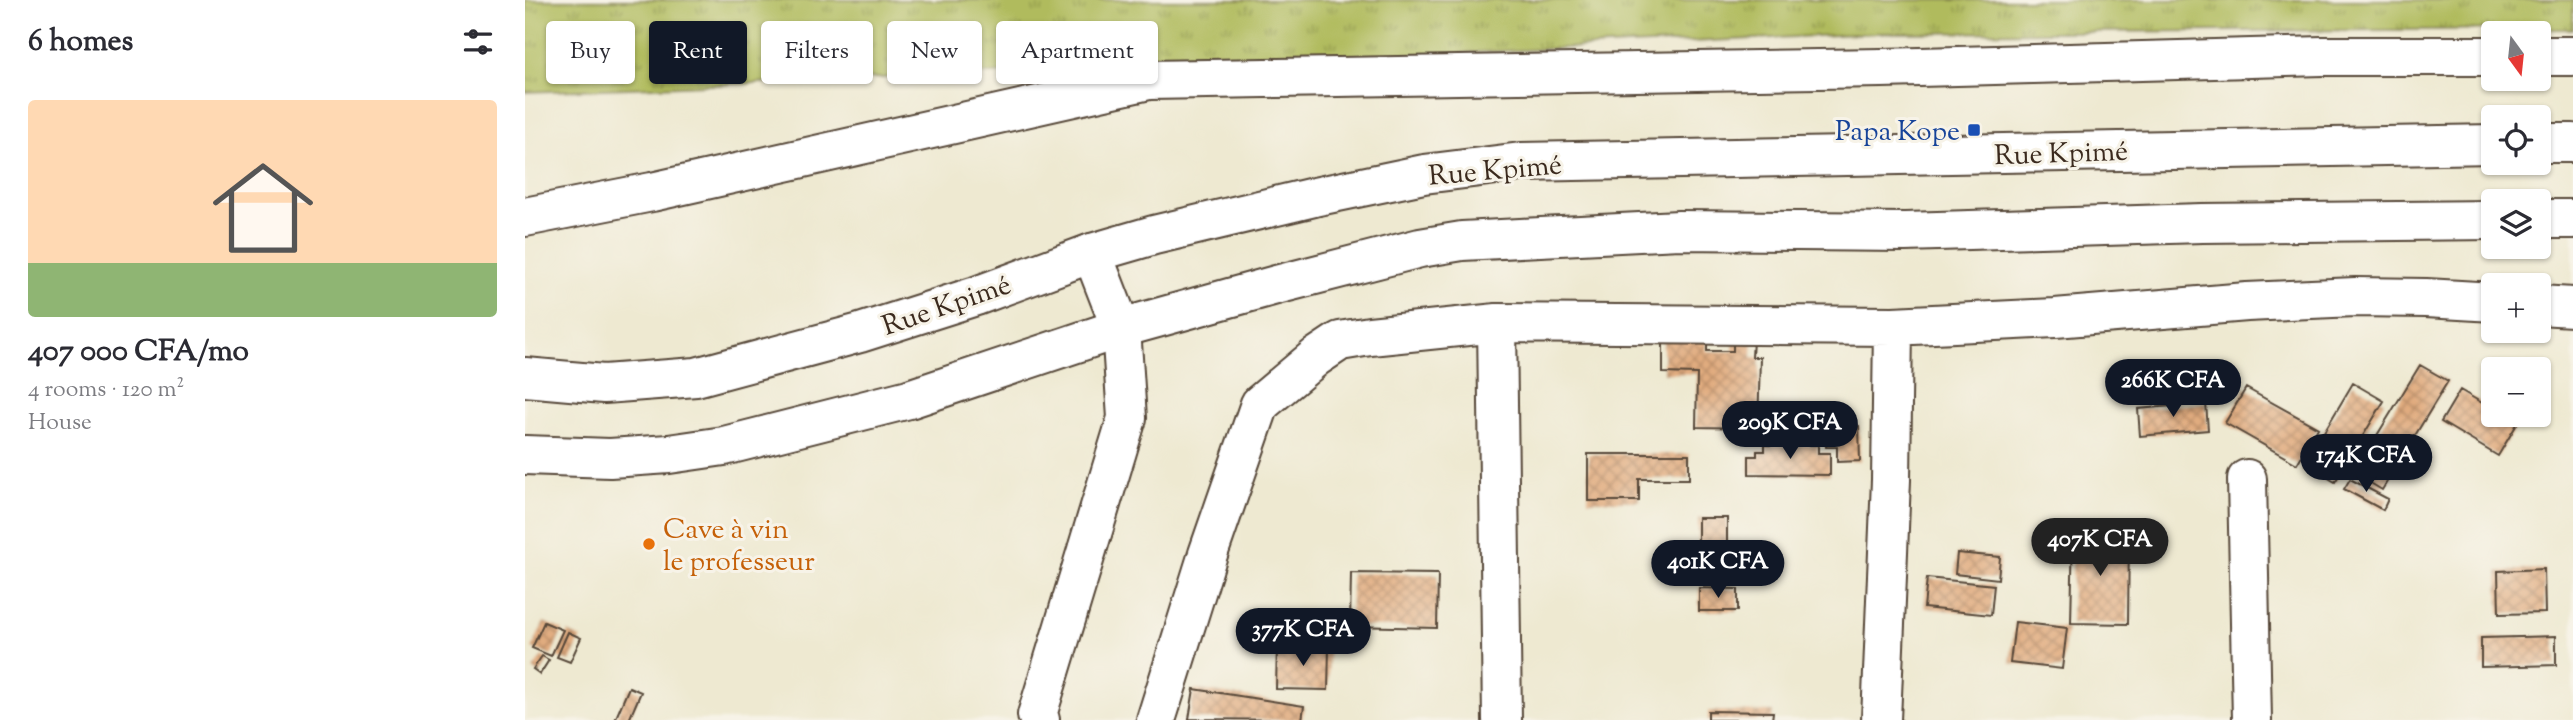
<!DOCTYPE html>
<meta charset="utf-8">
<style>
:root{--surface:#fff;--page:#f2f2f3;--text:#2b2b33;--muted:#7c7c81;--line:#e1e1e2;--accent:#111827}
body{margin:0;font-family:"Sorts Mill Goudy",serif;background:var(--page);color:var(--text);height:100vh;display:flex;flex-direction:column;font-size:26px;white-space:nowrap}
*{box-sizing:border-box;margin:0}
p{font-size:23px;color:var(--muted)}
.icon{flex:none;width:38px;height:38px;fill:none;stroke:currentColor;stroke-width:2;stroke-linecap:round;stroke-linejoin:round}
.map{position:relative;flex:1;overflow:hidden}
.drawer{display:flex;flex-direction:column;background:var(--surface);width:525px}
.drawer>*{flex:none}
.top-card{position:absolute;left:21px;top:21px;width:665px;height:63px;display:flex;gap:14px}
.needle{width:46px;rotate:165deg}
.tools{position:absolute;left:1956px;top:21px;display:grid;gap:14px}
.tools a{display:grid;place-items:center;width:70px;height:70px;border-radius:7px;background:var(--surface);box-shadow:0 2px 5px #0004;font-size:35px}
.price{position:absolute;translate:-50% -60px;padding:0 16px;border-radius:24px;background:var(--accent);color:#fff;font-size:23px;line-height:46px;filter:drop-shadow(0 2px 4px #0008)}
.price::after{content:'';position:absolute;left:50%;top:42px;width:21px;height:16px;margin-left:-10px;background:inherit;clip-path:polygon(0 0,100% 0,50% 100%)}
.price.current{background:#222;color:#fff}
ul{padding:0;list-style:none}
li{display:grid;align-content:center;gap:14px;height:371px;padding:0 28px}
li+li{border-top:2px solid var(--line)}
li span{display:grid;place-items:center;height:217px;border-radius:7px;color:#555}
li>.icon{margin-inline-start:auto}
span .icon{width:126px;height:126px;fill:#fffc;stroke-width:1}
li b{font-size:30px}
h2{display:flex;justify-content:space-between;align-items:center;height:84px;padding:0 28px;font-size:30px}
.pill{padding:0 24px;border-radius:7px;background:var(--surface);box-shadow:0 2px 5px #0004;font-size:24px;line-height:63px}
.pill.current{background:var(--accent);color:#fff}
main{display:flex;flex:1;min-height:0}
.map>svg:first-child{display:block}
.grass{fill:url(#grass-tufts);stroke:#76723e;stroke-width:2}
.building{fill:url(#building-cross-hatch)}
.lines{fill:none;stroke-linecap:round;stroke-linejoin:round}
.minor-casing{stroke:#564739;stroke-width:42}
.major-casing{stroke:#564739;stroke-width:42}
.minor{stroke:#fff;stroke-width:38}
.major{stroke:#fff;stroke-width:38}
.transit-dot{fill:#1a4fb4;stroke:#f7f3e8;stroke-width:2.5}
.food-dot{fill:#e8710a;stroke:#f7f3e8;stroke-width:2.5}
.labels{text-anchor:middle;stroke-width:6;stroke-linejoin:round;paint-order:stroke}
.transit-label{font-size:28px;fill:#164399;stroke:#f7f3e8;text-anchor:end}
.street-label{font-size:28px;fill:#3b2a1e;stroke:#f7f3e8}
.food-label{font-size:28px;fill:#c56008;stroke:#f7f3e8;text-anchor:start}
</style>
<main>
<section class="drawer">
<h2>6 homes<svg class="icon" aria-label="filters" viewBox="0 0 24 24"><path d="M4 7h16M4 17h16"/><circle cx="9" cy="7" r="2"/><circle cx="15" cy="17" r="2"/></svg></h2>
<ul>
<li><span style="background:linear-gradient(#ffd9b3 75%,#8fb573 0)"><svg class="icon" aria-label="home" viewBox="0 0 24 24"><path d="M3 11l9-7 9 7M6 9v11h12V9"/></svg></span><div><b>407 000 CFA/mo</b><p>4 rooms · 120 m²</p><p>House</p></div></li>
</ul>
</section>
<div class="map">
<svg width="2048" height="720" viewBox="0 0 2048 720">
<defs>
<pattern id="grass-tufts" width="24" height="20" patternUnits="userSpaceOnUse" patternTransform="scale(1.75)"><rect width="24" height="20" fill="#b0bb5d"/><path d="M3 7l-1-3M5 7V3M7 7l1-3M15 17l-1-3M17 17v-4M19 17l1-3" fill="none" stroke="#90984c"/></pattern>
<pattern id="building-cross-hatch" width="8" height="8" patternUnits="userSpaceOnUse" patternTransform="scale(1.75)"><rect width="8" height="8" fill="#e1ac7f"/><path d="M0 0l8 8M0 8l8-8" fill="none" stroke="#b88c67"/></pattern>
</defs>
<rect width="100%" height="100%" fill="#f7f3e8"/>
<filter id="ink" filterUnits="userSpaceOnUse"><feTurbulence type="fractalNoise" baseFrequency=".0143" numOctaves="2"/><feDisplacementMap in="SourceGraphic" scale="14" xChannelSelector="R" yChannelSelector="G"/><feConvolveMatrix kernelMatrix="1 2 1 2 8 2 1 2 1" color-interpolation-filters="sRGB"/></filter>
<filter id="wash" filterUnits="userSpaceOnUse"><feTurbulence type="fractalNoise" baseFrequency=".00686" numOctaves="4" result="noise"/><feDisplacementMap in="SourceGraphic" scale="28" xChannelSelector="R" yChannelSelector="G"/><feGaussianBlur stdDeviation="1.57" result="paint"/><feColorMatrix in="noise" values="0 0 0 0 0 0 0 0 0 0 0 0 0 0 0 0 0 1.4 0 .05"/><feComposite in="paint" operator="in"/></filter>
<g filter="url(#wash)">
<rect width="100%" height="100%" fill="#eee9d1"/>
<path class="grass" d="M0 0H2048V29L1353 33 644 67 0 92Z"/>
<g id="blocks">
<path class="building" d="M1138 339 1182 340V351H1208V340H1228L1227 357H1235L1233 428 1171 427 1172 374 1138 373Z
M1895 365 1923 381 1857 490 1829 473Z
M1828 383 1859 401 1810 482 1780 464Z
M1721 388 1793 428 1772 464 1700 423Z
M1935 390 1969 410V415H1977L1992 424 1973 456 1916 422Z
M1681 403 1683 430 1615 436 1613 409Z
M1334 426 1335 461 1312 462V447H1301L1300 427Z
M1240 445H1293V453H1305V475L1224 474V456H1232V451H1240Z
M1063 454H1164V479H1114V501H1063Z
M1825 479 1863 499 1858 510 1819 489Z
M1173 518H1202V578H1173Z
M1548 531 1604 532 1603 624 1546 623Z
M1432 553 1475 557 1473 579 1430 574Z
M2019 569 2020 613 1974 614 1973 571Z
M826 573 913 574 912 628 825 626Z
M1402 578 1469 585 1466 615 1399 608Z
M1174 588 1213 589V611H1174Z
M19 622 38 630 26 656 7 648Z
M1490 622 1542 628 1537 669 1485 663Z
M43 632 56 638 45 662 32 657Z
M2031 636V665L1956 667V638Z
M752 646 804 647 803 690 751 689Z
M17 656 24 660 15 674 8 669Z
M104 687 116 692 104 720H90Z
M669 689 779 706 777 720 664 719Z
M1183 711 1248 712 1247 720H1183Z"/>
</g>
</g>
<g filter="url(#ink)">
<use href="#blocks" fill-opacity="0" stroke="#564739" stroke-width="2"/>
<g class="lines">
<defs>
<path id="minor" d="M2014 56H2048
M0 217 127 192 624 80 1357 68 1798 56H1969
M2014 305 2048 307
M972 323 977 720
M1722 479 1727 720
M515 720 512 715 602 418 596 328 567 253
M631 720 683 554 735 404 791 357 815 341 845 336 972 323 1368 326 1530 318 1722 302 1830 297 1901 298 1969 302
M1356 720 1366 480 1368 326"/>
<path id="major" d="M2014 143H2048
M2014 219H2048
M0 377 79 384 171 377 335 333 451 296 567 253 629 235 789 197 899 174 996 162 1969 144
M0 455 85 458 144 454 199 446 384 399 596 328 751 285 895 248 937 241 1154 230 1380 232 1677 223 1969 220"/>
</defs>
<use href="#minor" class="minor-casing"/>
<use href="#major" class="major-casing"/>
<use href="#minor" class="minor"/>
<use href="#major" class="major"/>
</g>
</g>
<rect class="transit-dot" x="1442" y="123" width="14" height="14" rx="3.5"/>
<circle class="food-dot" cx="124" cy="544" r="7"/>
<g class="labels">
<g class="transit-label">
<text x="1435" y="140">Papa Kope</text>
</g>
<g class="street-label">
<text transform="translate(1536 152) rotate(-2)" y="10">Rue Kpimé</text>
<text transform="translate(970 169) rotate(-5)" y="10">Rue Kpimé</text>
<text transform="translate(421 304) rotate(-19)" y="10">Rue Kpimé</text>
</g>
<g class="food-label">
<text x="138" y="538">Cave à vin<tspan x="138" dy="32">le professeur</tspan></text>
</g>
</g>
</svg>
<div class="tools">
<a><svg class="needle" viewBox="-14 -14 28 28"><path d="M0-13l5 13h-10z" fill="#e53935"/><path d="M0 13l5-13h-10z" fill="#7c7c81"/></svg></a>
<a><svg class="icon" aria-label="locate" viewBox="0 0 24 24"><circle cx="12" cy="12" r="6"/><path d="M12 2v4M12 18v4M2 12h4M18 12h4"/></svg></a>
<a><svg class="icon" aria-label="layers" viewBox="0 0 24 24"><path d="M12 4l9 5-9 5-9-5zM3 14l9 5 9-5"/></svg></a>
<a>+</a>
<a>−</a>
</div>
<b class="price" style="left:1648px;top:419px">266K CFA</b>
<b class="price" style="left:1265px;top:461px">209K CFA</b>
<b class="price" style="left:1841px;top:494px">174K CFA</b>
<b class="price current" style="left:1575px;top:578px">407K CFA</b>
<b class="price" style="left:1193px;top:600px">401K CFA</b>
<b class="price" style="left:778px;top:668px">377K CFA</b>
<div class="top-card">
<a class="pill">Buy</a>
<a class="pill current">Rent</a>
<a class="pill">Filters</a>
<a class="pill">New</a>
<a class="pill">Apartment</a>
</div>
</div>
</main>
